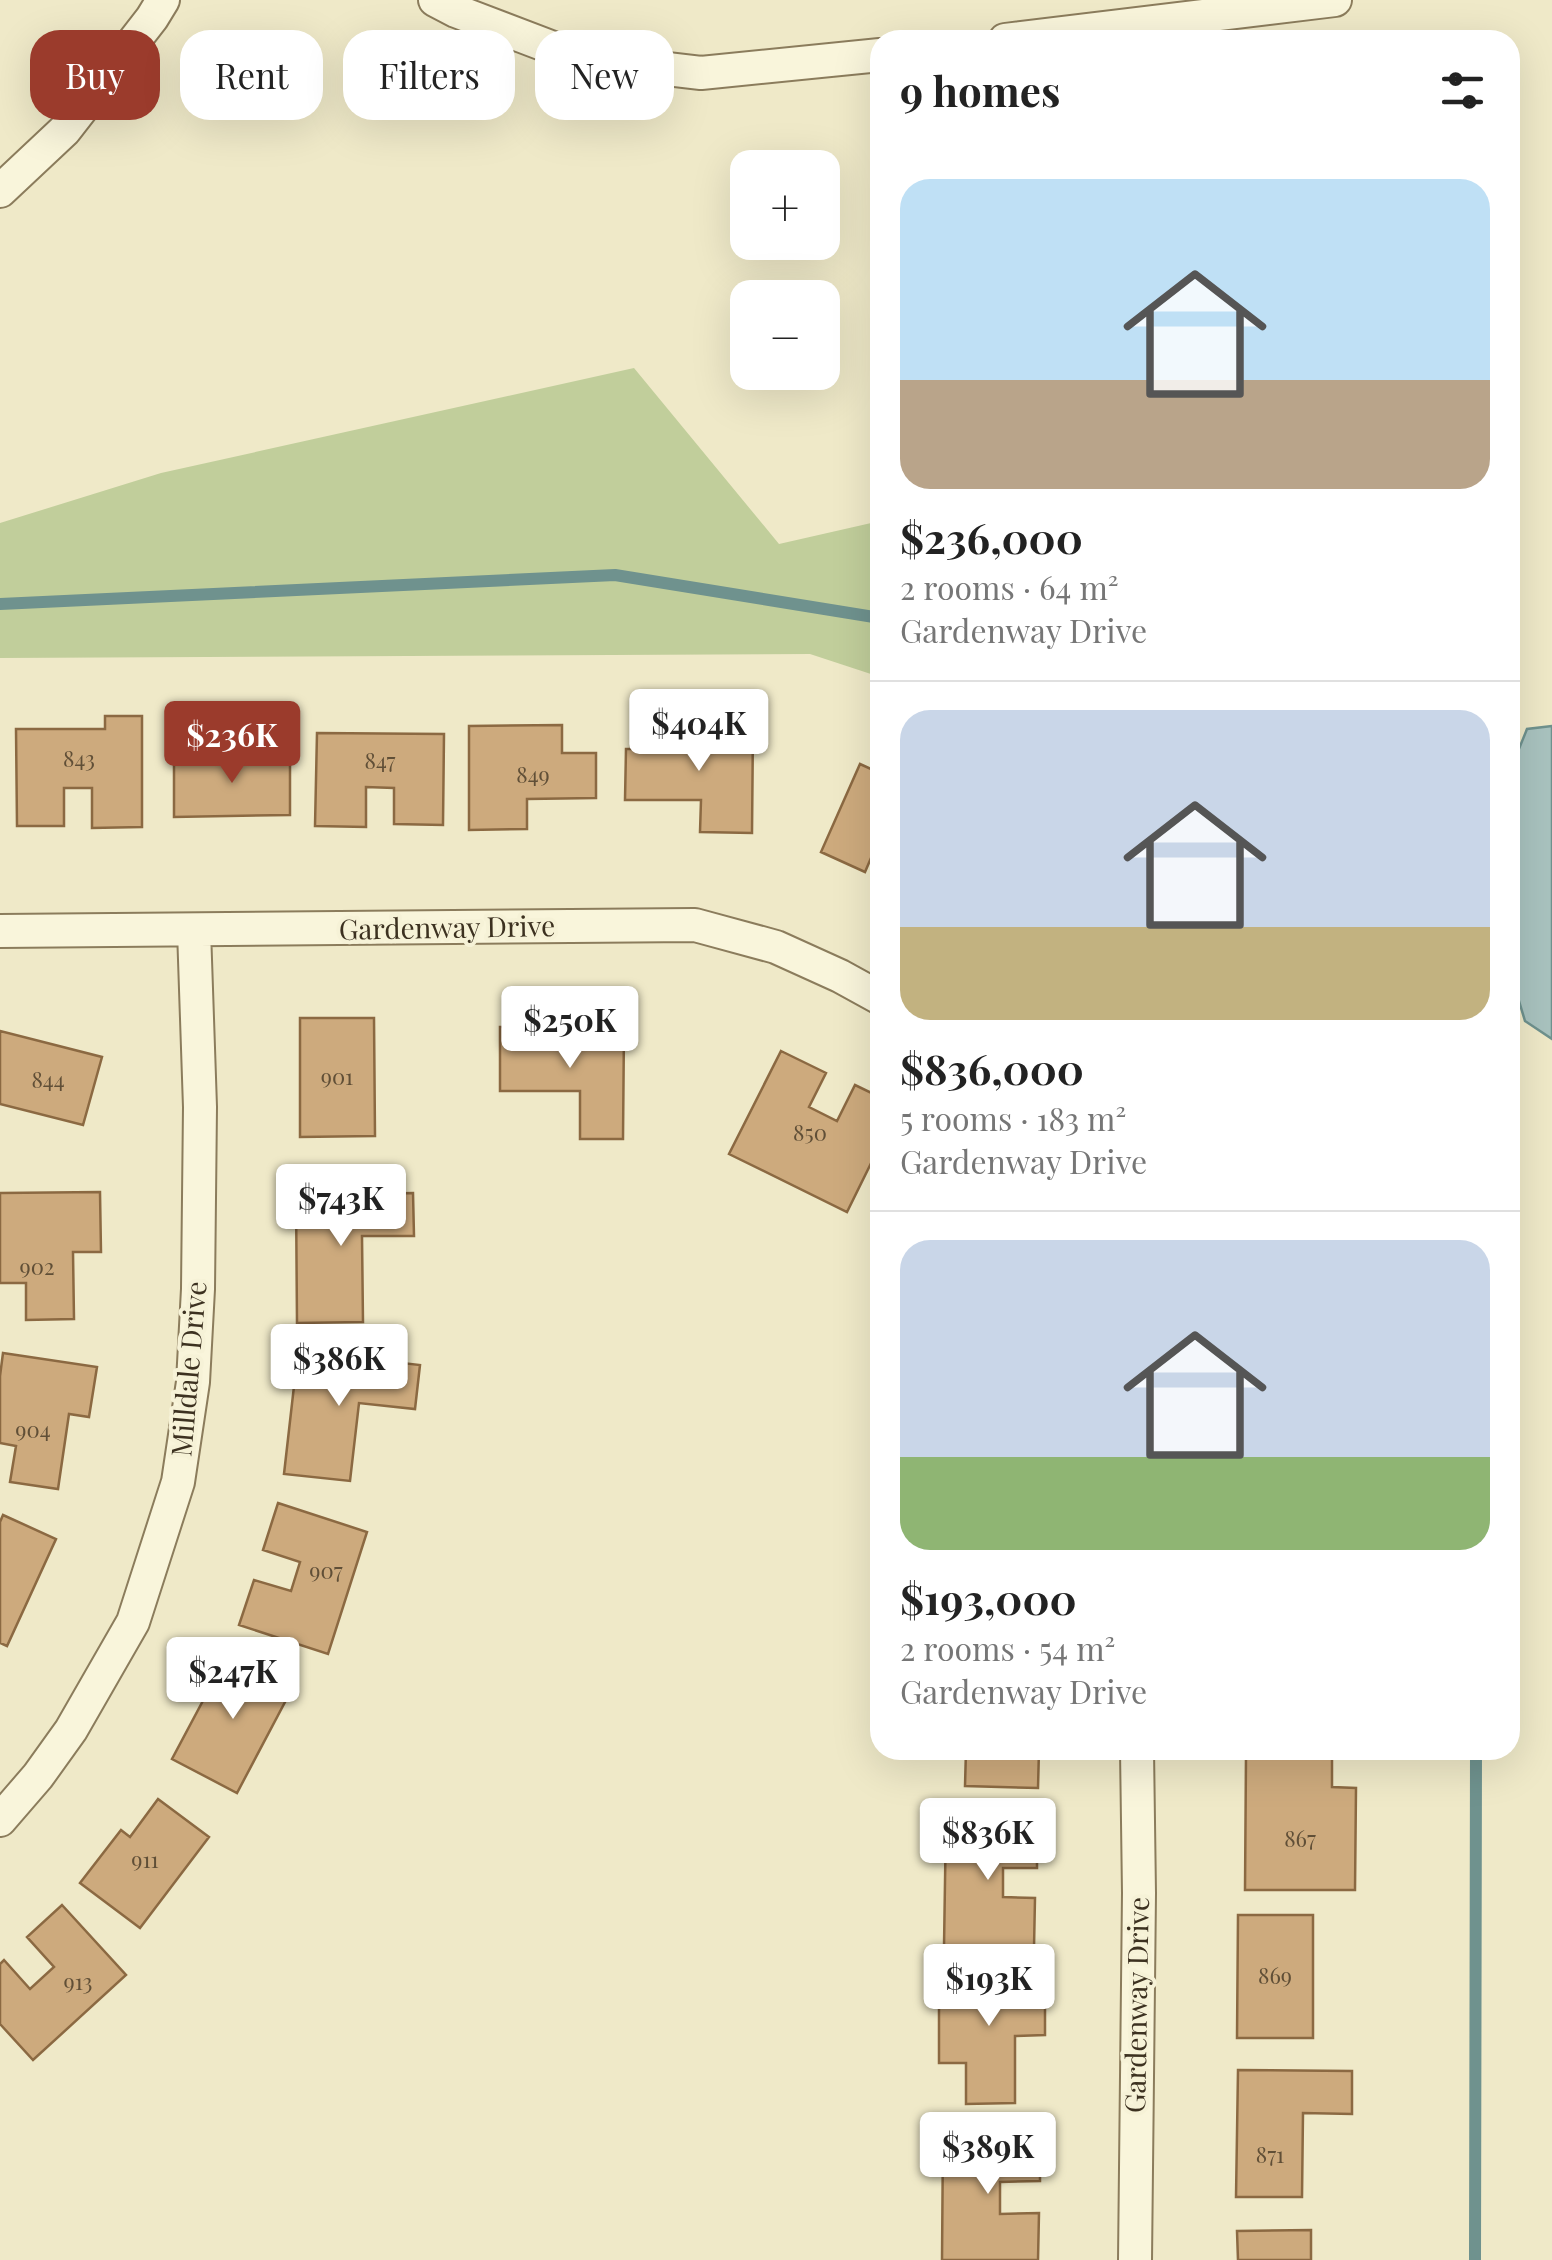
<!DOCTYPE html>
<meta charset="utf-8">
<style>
:root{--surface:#fff;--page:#f2f2f2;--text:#222;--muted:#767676;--line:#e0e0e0;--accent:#9b3b2c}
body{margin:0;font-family:"Playfair Display",serif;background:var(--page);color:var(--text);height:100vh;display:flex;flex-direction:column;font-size:38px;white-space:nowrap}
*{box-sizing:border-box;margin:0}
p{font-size:32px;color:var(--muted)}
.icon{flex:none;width:55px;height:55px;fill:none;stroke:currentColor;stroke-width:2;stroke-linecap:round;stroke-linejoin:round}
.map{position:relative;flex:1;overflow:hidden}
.sheet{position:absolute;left:870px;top:30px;width:650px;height:1730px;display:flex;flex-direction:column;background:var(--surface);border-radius:30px;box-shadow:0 10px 40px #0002}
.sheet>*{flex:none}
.hud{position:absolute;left:30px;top:30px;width:690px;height:90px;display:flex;gap:20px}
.fabs{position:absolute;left:730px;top:150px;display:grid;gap:20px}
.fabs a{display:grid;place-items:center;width:110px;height:110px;border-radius:20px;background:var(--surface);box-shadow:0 10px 40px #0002;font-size:50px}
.price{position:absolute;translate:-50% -85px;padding:0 22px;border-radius:10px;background:#fff;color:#222;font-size:32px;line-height:65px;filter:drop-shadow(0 2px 5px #0008)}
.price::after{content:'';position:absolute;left:50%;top:60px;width:30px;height:22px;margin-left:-15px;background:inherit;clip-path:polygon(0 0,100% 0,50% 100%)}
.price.current{background:var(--accent);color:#fff}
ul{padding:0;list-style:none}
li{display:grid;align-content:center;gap:20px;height:530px;padding:0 30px}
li+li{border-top:2px solid var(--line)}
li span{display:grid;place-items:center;height:310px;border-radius:30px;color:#555}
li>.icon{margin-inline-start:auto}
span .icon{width:180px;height:180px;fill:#fffc;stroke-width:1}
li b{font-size:42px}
h2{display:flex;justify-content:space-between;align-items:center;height:120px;padding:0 30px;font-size:42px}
.pill{padding:0 35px;border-radius:30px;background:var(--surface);box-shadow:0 10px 40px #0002;font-size:35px;line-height:90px}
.pill.current{background:var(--accent);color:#fff}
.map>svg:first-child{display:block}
.green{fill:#c1ce9b}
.water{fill:#a9c3bf;stroke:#6f928e;stroke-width:2.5}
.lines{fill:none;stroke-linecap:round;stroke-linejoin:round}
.stream{stroke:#6f928e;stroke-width:12}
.building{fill:#cdaa7d;stroke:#8b6942;stroke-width:2.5}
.street-casing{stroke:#8b7c5c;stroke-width:36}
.street{stroke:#f9f5db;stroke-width:32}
.labels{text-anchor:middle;stroke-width:8;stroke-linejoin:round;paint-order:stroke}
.number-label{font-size:22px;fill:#604f37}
.street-label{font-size:28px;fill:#3c3120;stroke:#f6f2d7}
</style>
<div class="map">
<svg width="1552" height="2260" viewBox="0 0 1552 2260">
<rect width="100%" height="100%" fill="#efe9c8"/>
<path class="green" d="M634 368 779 544 880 521V677L810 654 0 658V523L161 473Z"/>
<path class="water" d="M1552 726V1039L1525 1021 1510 971V771L1527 729Z"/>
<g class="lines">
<path class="stream" d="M0 604 615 575 880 618
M1475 2260 1476 1750"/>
</g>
<path class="building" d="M105 716H142V827L92 828V788H64V826H17L16 729H105Z
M562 725V753H596V798L527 799V829L469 830V726Z
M663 727H753L752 833 700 832 701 800H625L626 749H663Z
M317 733 444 734 443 825 394 824V788L366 787V827L315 826Z
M290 755V815L174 817V757Z
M860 764 880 773V837L865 872 821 852Z
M300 1018H374L375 1136 300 1137Z
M500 1027 624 1028 623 1139H580V1091H500Z
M0 1031 102 1057 83 1125 0 1104Z
M781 1051 826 1073 809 1107 837 1121 855 1085 880 1097V1145L847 1212 729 1154Z
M100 1192 101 1252H73L74 1319 26 1320V1283H0V1193Z
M413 1193 414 1236H362L363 1322 297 1323 296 1195Z
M298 1351 420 1365 415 1409 359 1403 350 1481 284 1474Z
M3 1353 97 1367 89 1417 69 1414 58 1489 10 1482 16 1446 0 1443V1376Z
M278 1503 367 1532 328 1654 239 1625 254 1580 291 1591 300 1562 263 1550Z
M3 1515 56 1539 7 1646 0 1643V1522Z
M230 1650 294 1685 237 1793 172 1759Z
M966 1750H1039L1038 1788 965 1786Z
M1246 1755H1332V1787L1356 1788 1355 1890H1245Z
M158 1799 209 1837 140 1928 80 1883 121 1830 130 1837Z
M946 1818 1037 1819V1868H1003V1897L1035 1898 1034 1948 944 1947Z
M62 1905 126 1975 33 2060 0 2024V1964L4 1960 30 1989 54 1967 27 1937Z
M1238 1915H1313V2038H1237Z
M1045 1975V2035L1015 2036V2103L966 2104V2063H939V1977Z
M1238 2070 1352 2071V2114L1303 2113 1302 2197H1236Z
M943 2134H1040V2181L1000 2182V2214L1039 2213 1038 2260H942Z
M1311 2230V2260H1238L1237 2231Z"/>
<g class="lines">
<defs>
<path id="street" d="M435 0 456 11 582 59 701 73 880 55
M1005 40 1335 0
M0 191 65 130 152 18 163 0
M0 931 695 925 776 947 840 976 880 998
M0 1820 38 1776 71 1730 133 1622 178 1482 193 1382 198 1289 200 1107 194 930
M1135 2260 1139 1893 1137 1750"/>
</defs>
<use href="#street" class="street-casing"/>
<use href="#street" class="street"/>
</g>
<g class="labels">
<g class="number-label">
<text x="79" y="767">843</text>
<text x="380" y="769">847</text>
<text x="533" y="783">849</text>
<text x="337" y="1085">901</text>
<text x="48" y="1088">844</text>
<text x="810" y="1141">850</text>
<text x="37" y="1275">902</text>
<text x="33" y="1438">904</text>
<text x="326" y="1579">907</text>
<text x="1300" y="1847">867</text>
<text x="145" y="1868">911</text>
<text x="1275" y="1984">869</text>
<text x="78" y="1990">913</text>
<text x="1270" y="2163">871</text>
</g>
<g class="street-label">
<text transform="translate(447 928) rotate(-1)" y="10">Gardenway Drive</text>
<text transform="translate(189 1369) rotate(-85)" y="10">Milldale Drive</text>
<text transform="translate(1137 2005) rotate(-89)" y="10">Gardenway Drive</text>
</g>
</g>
</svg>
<div class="fabs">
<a>+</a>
<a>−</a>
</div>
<b class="price" style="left:699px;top:774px">$404K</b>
<b class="price current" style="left:232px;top:786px">$236K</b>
<b class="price" style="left:570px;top:1071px">$250K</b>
<b class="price" style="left:341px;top:1249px">$743K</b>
<b class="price" style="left:339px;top:1409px">$386K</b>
<b class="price" style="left:233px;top:1722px">$247K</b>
<b class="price" style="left:988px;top:1883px">$836K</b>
<b class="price" style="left:989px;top:2029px">$193K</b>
<b class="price" style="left:988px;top:2197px">$389K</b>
<div class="hud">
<a class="pill current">Buy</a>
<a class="pill">Rent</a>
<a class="pill">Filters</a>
<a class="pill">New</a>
</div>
<section class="sheet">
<h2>9 homes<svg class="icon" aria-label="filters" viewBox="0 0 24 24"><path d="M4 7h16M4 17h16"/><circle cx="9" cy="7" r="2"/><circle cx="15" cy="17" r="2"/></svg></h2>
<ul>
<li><span style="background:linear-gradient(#bfe0f5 65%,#b9a48a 0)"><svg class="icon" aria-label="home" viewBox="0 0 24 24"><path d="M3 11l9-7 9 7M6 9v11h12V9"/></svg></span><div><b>$236,000</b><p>2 rooms · 64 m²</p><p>Gardenway Drive</p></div></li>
<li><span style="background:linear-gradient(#c9d6e8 70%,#c2b280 0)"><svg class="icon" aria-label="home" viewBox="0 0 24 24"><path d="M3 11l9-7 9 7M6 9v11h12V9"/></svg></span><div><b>$836,000</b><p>5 rooms · 183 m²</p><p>Gardenway Drive</p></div></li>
<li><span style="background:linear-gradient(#c9d6e8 70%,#8fb573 0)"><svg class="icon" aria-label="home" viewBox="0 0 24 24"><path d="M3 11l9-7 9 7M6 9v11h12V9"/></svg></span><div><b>$193,000</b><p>2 rooms · 54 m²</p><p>Gardenway Drive</p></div></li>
</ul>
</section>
</div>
